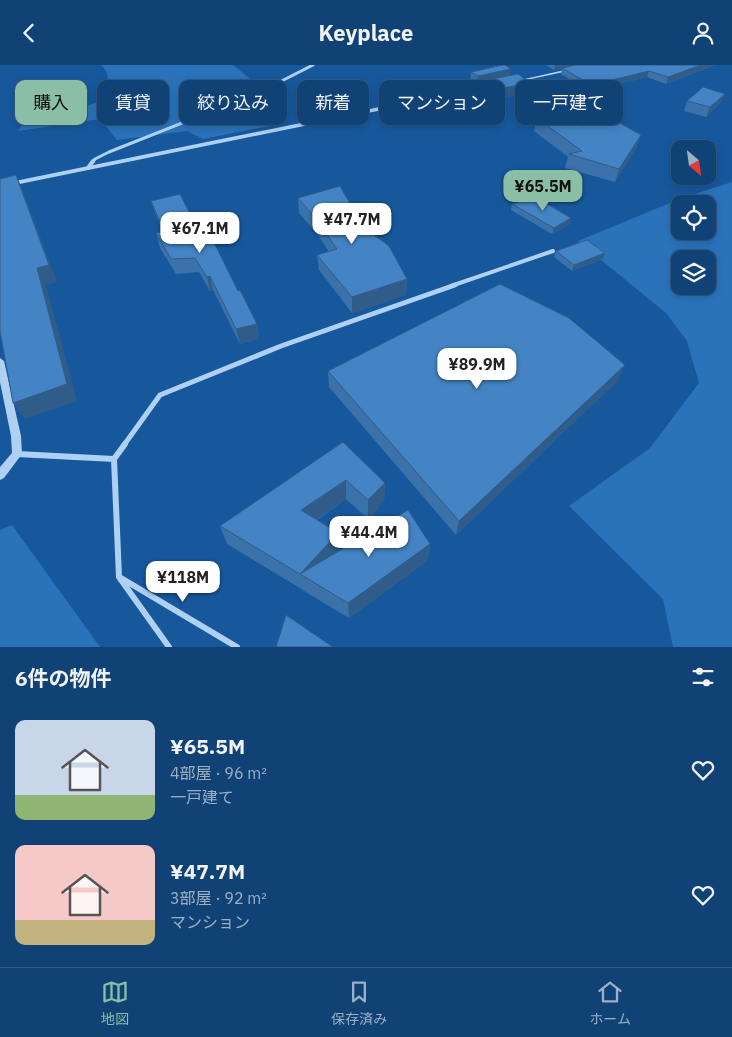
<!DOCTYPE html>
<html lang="ja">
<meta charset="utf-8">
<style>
:root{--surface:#114276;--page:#1a497b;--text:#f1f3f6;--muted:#9cb0c5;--line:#305b88;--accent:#8abfa5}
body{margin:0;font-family:"IBM Plex Sans","Noto Sans JP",sans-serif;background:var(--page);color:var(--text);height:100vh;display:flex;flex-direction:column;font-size:19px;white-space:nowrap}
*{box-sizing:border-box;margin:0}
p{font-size:16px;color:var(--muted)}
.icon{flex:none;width:28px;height:28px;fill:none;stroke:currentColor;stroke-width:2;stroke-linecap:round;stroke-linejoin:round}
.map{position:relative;height:582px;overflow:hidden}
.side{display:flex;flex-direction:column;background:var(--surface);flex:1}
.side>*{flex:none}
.guide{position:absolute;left:15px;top:15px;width:702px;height:45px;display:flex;gap:10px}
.needle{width:32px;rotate:151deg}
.fabs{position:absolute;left:671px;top:75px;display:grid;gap:10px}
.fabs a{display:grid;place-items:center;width:45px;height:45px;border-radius:10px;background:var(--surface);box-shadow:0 2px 8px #0003,0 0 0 1px var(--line);font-size:25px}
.price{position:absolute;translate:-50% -42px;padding:0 11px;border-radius:10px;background:#fff;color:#222;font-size:16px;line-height:32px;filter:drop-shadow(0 1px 2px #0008)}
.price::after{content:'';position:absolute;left:50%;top:30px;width:15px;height:11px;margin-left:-8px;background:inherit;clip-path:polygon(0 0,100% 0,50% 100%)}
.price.active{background:var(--accent);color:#111}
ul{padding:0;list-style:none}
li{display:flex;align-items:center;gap:15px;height:125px;padding:0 15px}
li span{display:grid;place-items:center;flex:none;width:140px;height:100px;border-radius:10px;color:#555}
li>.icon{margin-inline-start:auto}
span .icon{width:60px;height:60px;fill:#fffc;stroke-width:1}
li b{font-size:21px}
h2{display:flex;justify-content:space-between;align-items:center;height:60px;padding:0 15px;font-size:21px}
.chip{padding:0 18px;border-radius:10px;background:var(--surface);box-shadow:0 2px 8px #0003,0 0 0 1px var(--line);font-size:18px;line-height:45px}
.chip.active{background:var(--accent);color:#111}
header{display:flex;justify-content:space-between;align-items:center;height:65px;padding:0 15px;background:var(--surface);font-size:22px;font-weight:700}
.dock{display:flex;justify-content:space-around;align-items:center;height:70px;border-top:1px solid var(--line);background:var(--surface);font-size:14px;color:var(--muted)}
.dock a{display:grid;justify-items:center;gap:2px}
.dock .active{color:var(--accent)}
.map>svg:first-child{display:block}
.green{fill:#2a73bb;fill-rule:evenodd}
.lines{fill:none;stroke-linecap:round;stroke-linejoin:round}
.minor-far3{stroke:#aed1f3;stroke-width:3}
.minor-far2{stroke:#aed1f3;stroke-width:4}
.minor-far1{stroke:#aed1f3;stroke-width:5}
.minor{stroke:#aed1f3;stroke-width:6}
.tertiary{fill:#aed1f3;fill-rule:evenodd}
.wall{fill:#3a72a9}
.shaded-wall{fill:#305c8a}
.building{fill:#4484c5;stroke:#305c8a}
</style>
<header><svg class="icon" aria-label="back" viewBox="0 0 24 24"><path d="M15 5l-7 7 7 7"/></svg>Keyplace<svg class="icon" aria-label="person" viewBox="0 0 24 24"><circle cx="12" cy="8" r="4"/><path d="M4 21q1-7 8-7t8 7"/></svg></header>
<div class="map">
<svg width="732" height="582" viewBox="0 0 732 582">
<rect width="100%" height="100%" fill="#17589d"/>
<path class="green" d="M101 0H233L254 17 284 58 203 74 187 66 117 75 100 54 18 66 27 52 84 42 101 36C107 23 113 11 101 0Z
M732 117V582H673L663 534 569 441 650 383 699 318 687 276 666 248 578 176 682 133ZM680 139H708V166H680ZM680 194H708V221H680Z
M12 460 100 582H0V465Z"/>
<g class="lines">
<path class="minor-far3" d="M92 98 95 94 109 87 260 27 313 0"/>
<path class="minor-far2" d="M88 103 93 96
M451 221 553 186"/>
<path class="minor-far1" d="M124 380 160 330 281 281 455 220"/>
<path class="minor" d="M125 379 114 394 119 512 169 582
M17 389 114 394
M121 513 237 582"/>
<path class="tertiary" d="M587 0H596L513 18 511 17Z
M498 18 501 20 500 21 0 123V119Z
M0 293 4 296 21 371 22 389 4 413 0 415V402L12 388 11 371 0 317Z"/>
</g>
<path class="wall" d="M546 0H715L666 19 647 12 589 26 561 9 562 3 554 5Z
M471 7 510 10 528 28 502 33 486 25 487 18 477 20 470 17Z
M725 29 720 38 706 52 684 46 687 36Z
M537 53 582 61 641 70 636 83 615 117 565 103 568 92 534 66Z
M298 133 349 137 363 150V162L407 214 406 230 352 248 319 205 317 190 329 187 318 170 299 148Z
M151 136 194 157 238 226 257 259 259 274 240 279 213 225 210 226 199 207 176 209 160 183 156 168 162 166 156 150Z
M512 139 570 159 552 169 511 145Z
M556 186 605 188 603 194 572 206 554 192Z
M328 306 617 316 456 470 329 322Z
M343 377 385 418 384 436 368 454 346 434 317 455 338 468 339 485 338 487 430 479 427 496 349 553 304 526 303 525 227 479 220 461Z"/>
<path class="shaded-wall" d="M555 0H578L554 5Z
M701 0H715L666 19 668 12Z
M511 4 509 14 487 15V18L477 20 478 11Z
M649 6 647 12 589 26 591 20Z
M530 18 528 28 502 33 504 23Z
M725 29 720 38 706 52 710 42Z
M641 70 636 83 615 117 619 104Z
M16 110 23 126 57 217 46 220 77 336 25 354 13 338Z
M363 150V165L351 153Z
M571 153 570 159 552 169 554 163Z
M605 188 603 194 572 206 574 200Z
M210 211 213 225 210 226 207 212Z
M407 214 406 230 352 248V232Z
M257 259 259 274 240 279 236 264Z
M625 300 617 316 456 470 459 456Z
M346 415V434L304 463 301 445Z
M385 418 384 436 368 454V435Z
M338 468 339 485 311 516 300 509 303 525 300 509Z
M430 479 427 496 349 553 348 538Z"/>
<path class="building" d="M503 0H505L511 4 478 11 471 7Z
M576 0H701L668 12 649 6 591 20 562 3Z
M518 9 530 18 504 23 487 15Z
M703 22 725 29 710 42 687 36Z
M562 48 582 61 611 53 641 70 619 104 569 89 582 86 537 53Z
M16 110 49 200 37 203 67 319 13 338 0 266V114Z
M340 121 349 137 363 150 351 153 389 181 407 214 352 232 317 190 337 184 317 155 298 133Z
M180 129 194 157 203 155 238 226 240 225 257 259 236 264 210 211 207 212 195 193 171 194 156 168 164 166 151 136Z
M535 132 571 153 554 163 512 139Z
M587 175 605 188 574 200 556 186Z
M500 219 569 253 625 300 459 456 328 306Z
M343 377 385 418 368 435 346 415 301 445 338 468 300 509 220 461Z
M408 445 430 479 348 538 300 509Z
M286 550 333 582H276Z"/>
</svg>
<div class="fabs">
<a><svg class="needle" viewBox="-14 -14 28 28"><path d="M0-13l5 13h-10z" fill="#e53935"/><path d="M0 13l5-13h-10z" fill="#9cb0c5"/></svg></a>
<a><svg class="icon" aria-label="locate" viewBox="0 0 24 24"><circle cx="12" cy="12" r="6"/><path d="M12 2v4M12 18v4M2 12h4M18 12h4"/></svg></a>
<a><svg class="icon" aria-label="layers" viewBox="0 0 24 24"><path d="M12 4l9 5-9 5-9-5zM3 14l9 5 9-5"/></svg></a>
</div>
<b class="price active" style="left:543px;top:147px">¥65.5M</b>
<b class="price" style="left:352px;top:180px">¥47.7M</b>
<b class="price" style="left:200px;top:189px">¥67.1M</b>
<b class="price" style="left:477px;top:325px">¥89.9M</b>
<b class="price" style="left:369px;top:493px">¥44.4M</b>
<b class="price" style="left:183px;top:538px">¥118M</b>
<div class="guide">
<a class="chip active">購入</a>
<a class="chip">賃貸</a>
<a class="chip">絞り込み</a>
<a class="chip">新着</a>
<a class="chip">マンション</a>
<a class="chip">一戸建て</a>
</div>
</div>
<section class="side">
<h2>6件の物件<svg class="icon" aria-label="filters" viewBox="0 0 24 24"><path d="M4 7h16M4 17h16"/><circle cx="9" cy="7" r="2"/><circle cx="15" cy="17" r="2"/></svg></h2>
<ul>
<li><span style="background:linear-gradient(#c9d6e8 75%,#8fb573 0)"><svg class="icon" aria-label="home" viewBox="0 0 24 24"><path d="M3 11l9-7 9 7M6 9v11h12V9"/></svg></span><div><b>¥65.5M</b><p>4部屋 · 96 m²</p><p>一戸建て</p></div><svg class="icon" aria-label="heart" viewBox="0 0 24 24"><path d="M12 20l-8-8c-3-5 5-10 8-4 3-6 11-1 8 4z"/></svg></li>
<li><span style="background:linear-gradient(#f6c9c9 75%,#c2b280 0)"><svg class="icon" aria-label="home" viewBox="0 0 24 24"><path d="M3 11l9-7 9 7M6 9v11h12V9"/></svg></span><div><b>¥47.7M</b><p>3部屋 · 92 m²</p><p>マンション</p></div><svg class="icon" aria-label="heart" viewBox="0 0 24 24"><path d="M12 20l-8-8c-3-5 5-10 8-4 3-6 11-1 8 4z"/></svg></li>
</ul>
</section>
<nav class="dock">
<a class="active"><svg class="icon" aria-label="map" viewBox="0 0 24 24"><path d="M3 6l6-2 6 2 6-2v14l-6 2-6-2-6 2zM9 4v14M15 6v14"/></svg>地図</a>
<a><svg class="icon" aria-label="saved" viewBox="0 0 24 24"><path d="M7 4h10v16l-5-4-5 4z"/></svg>保存済み</a>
<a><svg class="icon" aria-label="home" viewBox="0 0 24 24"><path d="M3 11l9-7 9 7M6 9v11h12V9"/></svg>ホーム</a>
</nav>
